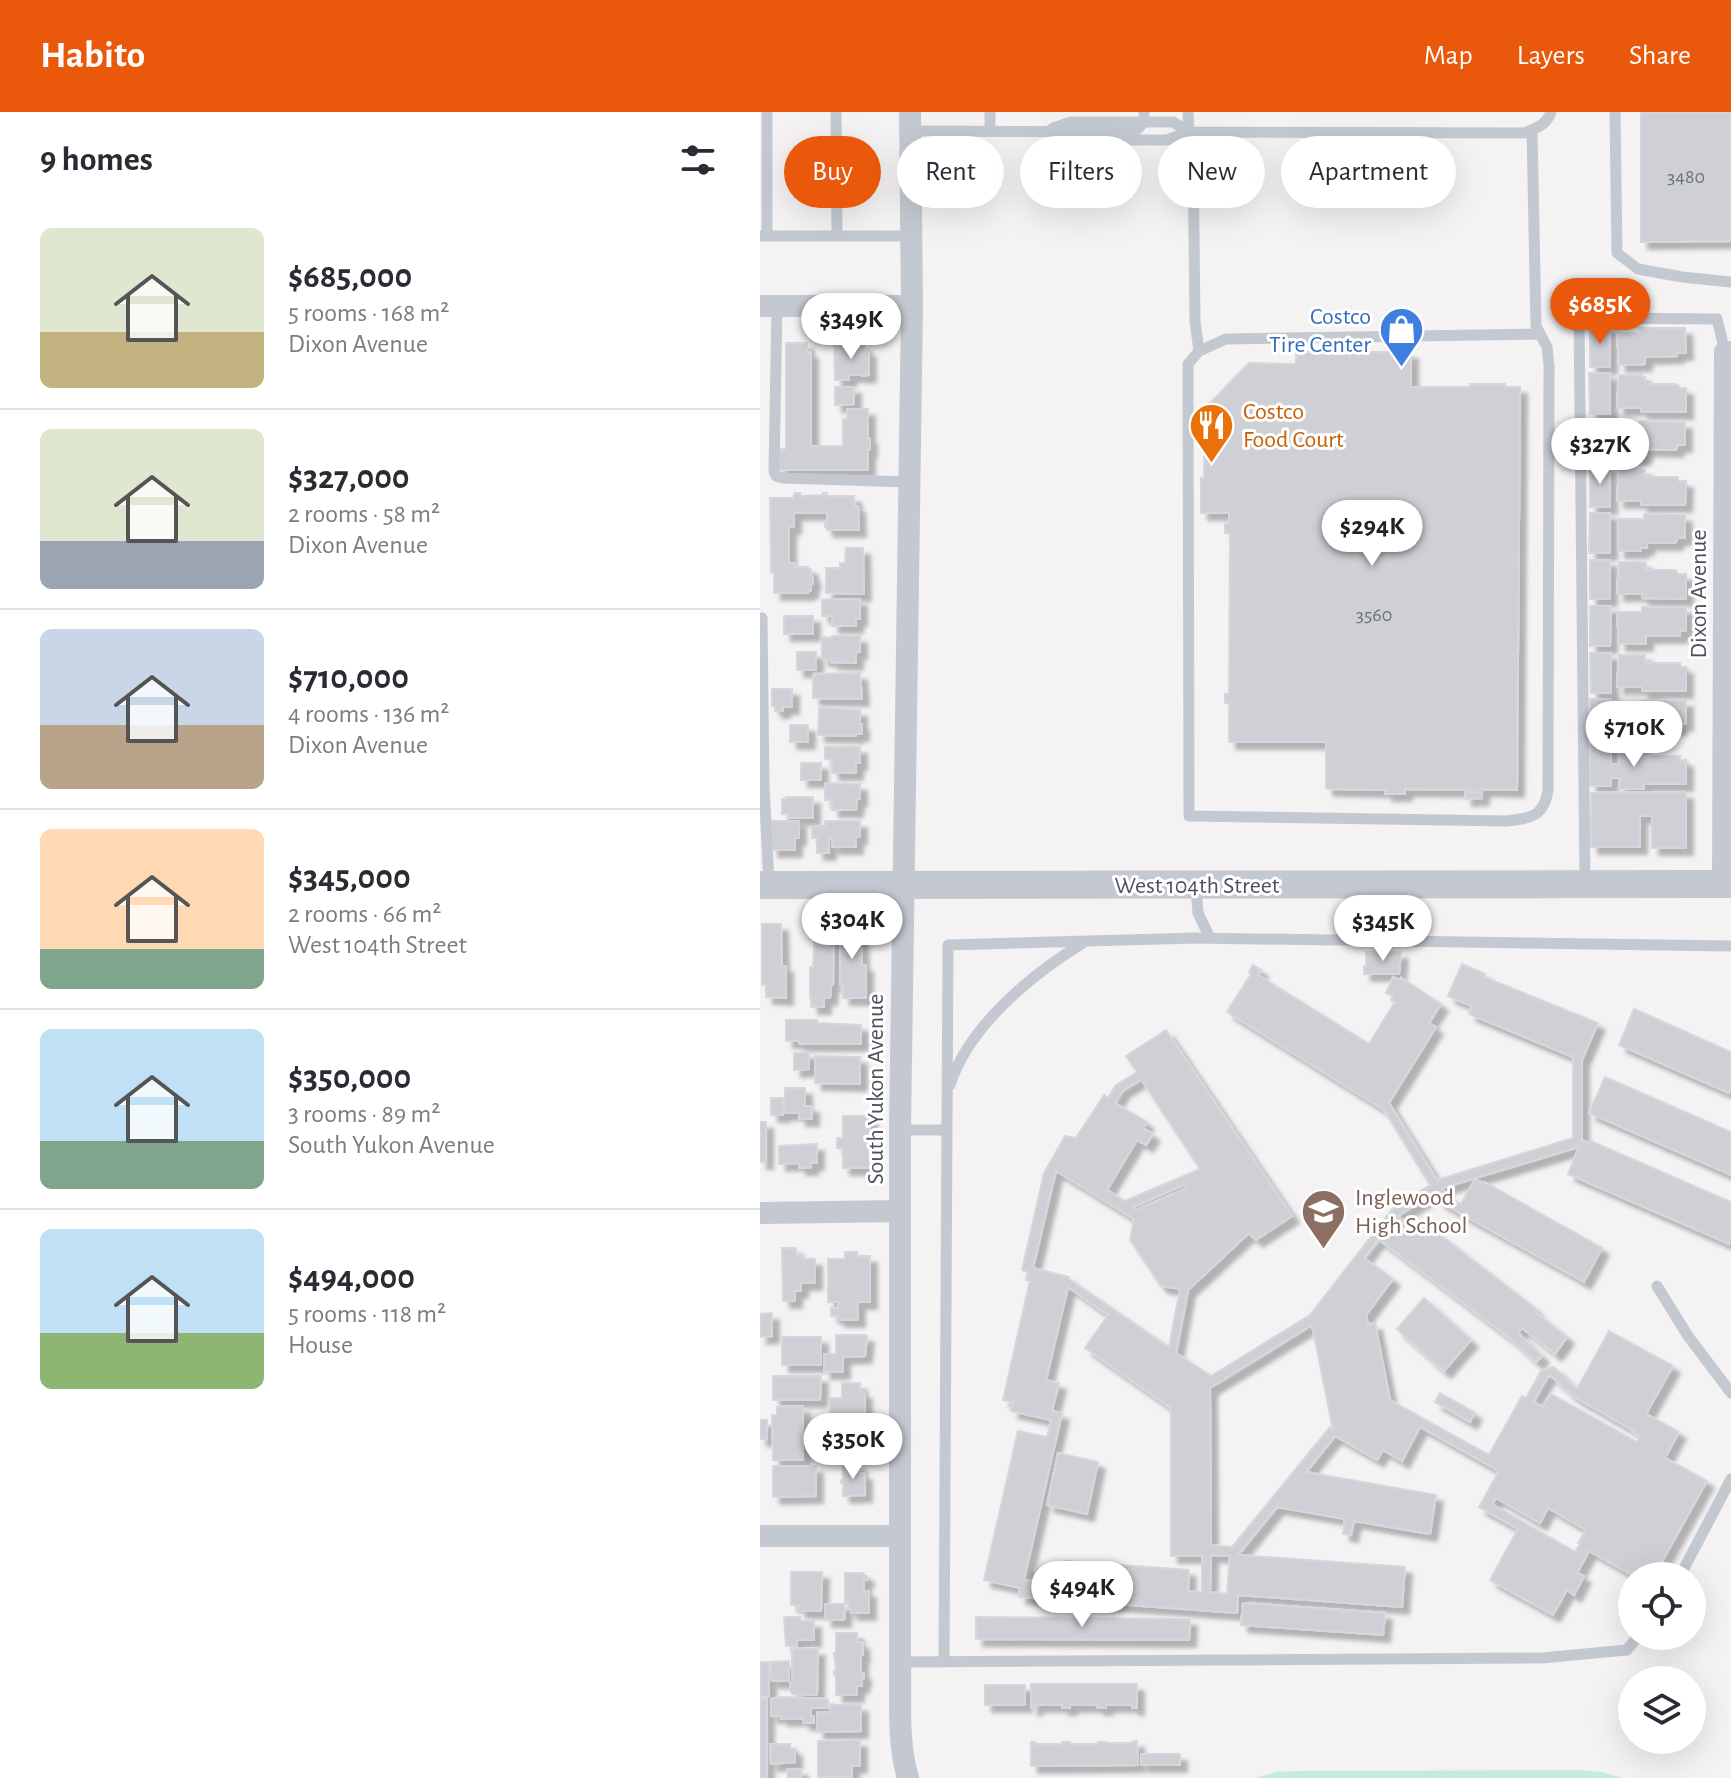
<!DOCTYPE html>
<meta charset="utf-8">
<style>
:root{--surface:#fff;--page:#f2f2f3;--text:#2b2b33;--muted:#7c7c81;--line:#e1e1e2;--accent:#ea580c}
body{margin:0;font-family:"Alegreya Sans",sans-serif;background:var(--page);color:var(--text);height:100vh;display:flex;flex-direction:column;font-size:30px;white-space:nowrap}
*{box-sizing:border-box;margin:0}
p{font-size:26px;color:var(--muted)}
.icon{flex:none;width:44px;height:44px;fill:none;stroke:currentColor;stroke-width:2;stroke-linecap:round;stroke-linejoin:round}
.map{position:relative;flex:1;overflow:hidden}
.sheet{display:flex;flex-direction:column;background:var(--surface);width:760px}
.sheet>*{flex:none}
.hud{position:absolute;left:24px;top:24px;width:760px;height:72px;display:flex;gap:16px}
.tools{position:absolute;left:858px;top:1450px;display:grid;gap:16px}
.tools a{display:grid;place-items:center;width:88px;height:88px;border-radius:50%;background:var(--surface);box-shadow:0 8px 32px #0002;font-size:40px}
.price{position:absolute;translate:-50% -68px;padding:0 18px;border-radius:28px;background:#fff;color:#222;font-size:26px;line-height:52px;filter:drop-shadow(0 2px 4px #0008)}
.price::after{content:'';position:absolute;left:50%;top:48px;width:24px;height:18px;margin-left:-12px;background:inherit;clip-path:polygon(0 0,100% 0,50% 100%)}
.price.current{background:var(--accent);color:#fff}
ul{padding:0;list-style:none}
li{display:flex;align-items:center;gap:24px;height:200px;padding:0 40px}
li+li{border-top:2px solid var(--line)}
li span{display:grid;place-items:center;flex:none;width:224px;height:160px;border-radius:12px;color:#555}
li>.icon{margin-inline-start:auto}
span .icon{width:96px;height:96px;fill:#fffc;stroke-width:1}
li b{font-size:34px}
h2{display:flex;justify-content:space-between;align-items:center;height:96px;padding:0 40px;font-size:34px}
.pill{padding:0 28px;border-radius:36px;background:var(--surface);box-shadow:0 8px 32px #0002;font-size:28px;line-height:72px}
.pill.current{background:var(--accent);color:#fff}
header{display:flex;align-items:center;gap:48px;box-sizing:border-box;height:112px;padding:0 40px;background:var(--accent);color:#fff}
header strong{font-size:38px}
nav{display:flex;gap:44px;margin-inline-start:auto;font-size:28px}
main{display:flex;flex:1;min-height:0}
.map>svg:first-child{display:block}
.green{fill:#c6ebdd}
.building{fill:#cfd0d5;stroke:#d6d7dc;stroke-width:2;fill-rule:evenodd;filter:url(#shadow)}
.lines{fill:none;stroke-linecap:round;stroke-linejoin:round}
.service{stroke:#c4c9d1;stroke-width:11}
.minor{stroke:#c4c9d1;stroke-width:22}
.tertiary{stroke:#c4c9d1;stroke-width:28}
.labels{text-anchor:middle;stroke-width:6;stroke-linejoin:round;paint-order:stroke}
.number-label{font-size:20px;fill:#6c717b}
.shop-label{font-size:24px;fill:#366cbe;stroke:#fff;text-anchor:end}
.food-label{font-size:24px;fill:#c56008;stroke:#fff;text-anchor:start}
.street-label{font-size:24px;fill:#4b515d;stroke:#fff}
.education-label{font-size:24px;fill:#785e54;stroke:#fff;text-anchor:start}
</style>
<header>
<strong>Habito</strong>
<nav><a>Map</a><a>Layers</a><a>Share</a></nav>
</header>
<main>
<section class="sheet">
<h2>9 homes<svg class="icon" aria-label="filters" viewBox="0 0 24 24"><path d="M4 7h16M4 17h16"/><circle cx="9" cy="7" r="2"/><circle cx="15" cy="17" r="2"/></svg></h2>
<ul>
<li><span style="background:linear-gradient(#dfe7d0 65%,#c2b280 0)"><svg class="icon" aria-label="home" viewBox="0 0 24 24"><path d="M3 11l9-7 9 7M6 9v11h12V9"/></svg></span><div><b>$685,000</b><p>5 rooms · 168 m²</p><p>Dixon Avenue</p></div></li>
<li><span style="background:linear-gradient(#dfe7d0 70%,#9aa5b1 0)"><svg class="icon" aria-label="home" viewBox="0 0 24 24"><path d="M3 11l9-7 9 7M6 9v11h12V9"/></svg></span><div><b>$327,000</b><p>2 rooms · 58 m²</p><p>Dixon Avenue</p></div></li>
<li><span style="background:linear-gradient(#c9d6e8 60%,#b9a48a 0)"><svg class="icon" aria-label="home" viewBox="0 0 24 24"><path d="M3 11l9-7 9 7M6 9v11h12V9"/></svg></span><div><b>$710,000</b><p>4 rooms · 136 m²</p><p>Dixon Avenue</p></div></li>
<li><span style="background:linear-gradient(#ffd9b3 75%,#7fa58c 0)"><svg class="icon" aria-label="home" viewBox="0 0 24 24"><path d="M3 11l9-7 9 7M6 9v11h12V9"/></svg></span><div><b>$345,000</b><p>2 rooms · 66 m²</p><p>West 104th Street</p></div></li>
<li><span style="background:linear-gradient(#bfe0f5 70%,#7fa58c 0)"><svg class="icon" aria-label="home" viewBox="0 0 24 24"><path d="M3 11l9-7 9 7M6 9v11h12V9"/></svg></span><div><b>$350,000</b><p>3 rooms · 89 m²</p><p>South Yukon Avenue</p></div></li>
<li><span style="background:linear-gradient(#bfe0f5 65%,#8fb573 0)"><svg class="icon" aria-label="home" viewBox="0 0 24 24"><path d="M3 11l9-7 9 7M6 9v11h12V9"/></svg></span><div><b>$494,000</b><p>5 rooms · 118 m²</p><p>House</p></div></li>
</ul>
</section>
<div class="map">
<svg width="971" height="1666" viewBox="0 0 971 1666">
<defs>
<filter id="shadow"><feDropShadow dx="7" dy="7" stdDeviation="2" flood-color="#0004"/></filter>
</defs>
<rect width="100%" height="100%" fill="#f4f2f2"/>
<path class="green" d="M821 1658 841 1660 863 1666H495L516 1660 534 1659Z"/>
<path class="building" d="M881 0H971V129L881 130Z
M830 214H850V255H830Z
M880 216H925L926 241H917V244L885 245V252L859 253 857 221H880Z
M26 231H47V240H51V334H83V307H87V297H108V326H110V338H108V358H19V337H26Z
M91 233H105V238H109V263L102 264V263H89V268H75L74 234Z
M536 240H651V275H710V272H745V275H760L757 678 722 677V686L705 687V680L718 681V678L645 677V682H625L626 678 569 677 566 676V630H469V591H465V582H469L470 421H465V412H469V401H441V366H444L445 296 489 251 536 252Z
M829 261H850V302H830Z
M859 263H882V265H885V272H916L919 274V276H926V300H881V296H857Z
M75 275H94V292L75 293Z
M830 307H850V348H830Z
M880 309 925 310V333H918L916 338 885 337V344H882V346H858L857 313 880 314Z
M830 354H850V395H830Z
M859 357H882L885 358V365H918V369H926L925 393H881V389H857Z
M35 381H40V384L63 383V381H67V384H94L95 394H98L99 418H67V415H65V411H67V401H34V415H29V451H35V455H48V457H51V464H53V472H51V479H48V481H14V460H11L10 386H33Z
M830 401H850V441H829Z
M884 402 925 403V426H918L915 431H887V436H881V439H858V407H884Z
M86 436H103L104 482 66 481V456H80V451H85Z
M830 448H850V487H830Z
M859 450H882L886 451V458H916L918 462H926V487L882 486V482H857Z
M71 487H100V507H96V514H72V504H62V488Z
M830 494H851L850 534H830Z
M882 495H926V519H920V524H886V532H859L857 500H882Z
M24 504H53V522H24Z
M72 524H100V540H96V551L71 550 72 547H62V525L72 526Z
M37 540H56V558H37Z
M830 541H851V581H831Z
M859 543H885V551H920V555H926V579H882V575H857Z
M100 561 102 587 53 586V562Z
M12 577H32V595H23V599H15V594H12Z
M830 587H851V627L830 628Z
M926 588V612H920V616L886 617V625H860L857 593H882V589Z
M59 596 100 598V612H102V622H96V624L58 623Z
M30 613H48V630H30Z
M830 633H851V652H859V636H882V644H920V649L926 648V672H884V677H859V666H851V674H830Z
M65 635H100V651H96V661H72V647H65Z
M41 651H61V668H41Z
M65 671 100 672V687H97L96 698H72V688H65Z
M851 680H926V736H892V704H880V735H831V681Z
M26 685H53V706H28V702H22V687H26Z
M11 709H39V726H35V738H11Z
M65 709H100V725H96V735H72V726L69 727V741H57V726H52V714H65Z
M80 810H101L102 853H106V886H83V873H80Z
M2 812H21L22 854H26V886L6 885V873H2Z
M55 812H74L73 873H71L70 886H64V895H51V886H50V855H53Z
M606 840H641L639 862H604V854H606Z
M702 852 725 862 724 865 838 911 822 948V1028L830 1032 831 1029 971 1090V1128L969 1132 808 1062 819 1035 682 1076 686 1083 701 1092 715 1067 723 1071 724 1070 842 1136 824 1170 680 1090 675 1081 639 1103 638 1104 659 1121 666 1112 776 1197 774 1199 807 1225 795 1242 762 1216 758 1221 782 1244 776 1250 752 1228 618 1127 604 1146 633 1167 606 1203 608 1212 615 1211 630 1288 729 1343 762 1284 766 1286 781 1259 794 1255 817 1277 849 1219 913 1254 886 1302 919 1320 905 1346 947 1369 894 1464H874L829 1439 817 1461 824 1464 814 1483 807 1478 793 1503 730 1468 758 1417 719 1395 739 1359 660 1315 642 1349 623 1338 617 1348 575 1324 546 1360 676 1383 670 1422 594 1409 591 1423 583 1422 585 1407 517 1395 478 1443 645 1455 642 1495 478 1483 477 1501 259 1485 260 1476 224 1468 258 1319 287 1325 291 1308 251 1299 253 1290 243 1288 270 1168H266L268 1160 262 1158 284 1061 305 1024 316 1026 344 983 348 986 356 973 377 960 366 944 406 918 532 1104 496 1128 489 1121 428 1178 416 1241 451 1264 550 1203 634 1095 670 1073 624 998 467 900 491 862 489 860 493 853 501 858 498 863 609 932 635 890 631 888 633 884 626 881 633 865 640 868 641 866 681 892 669 911 676 915 629 991 677 1068 813 1026V945L709 902 712 894 688 884ZM381 967 440 1057 365 1089 347 1078 377 1028 386 1033 393 1022 383 1016 387 1010 355 991 362 979ZM296 1059 374 1107 370 1128 401 1174 420 1177 409 1235 309 1167V1165L273 1156ZM425 1072 427 1076 376 1098 373 1095ZM308 1175 348 1203 325 1236 411 1296V1444H442V1480L428 1479 429 1458 305 1449 304 1459 276 1456 275 1468H264L302 1301 292 1299 299 1271 286 1268ZM552 1213 573 1318 570 1315 472 1435 451 1433 450 1276ZM789 1262 813 1284 874 1319 873 1320 880 1324 877 1330 791 1282 783 1295 773 1290ZM736 1386 780 1411 788 1396 826 1418 818 1431 820 1432 815 1440 732 1392ZM451 1443 470 1444 467 1482 450 1480Z
M874 897 971 940V977L969 981 859 933Z
M26 908H57V911L101 913V932H39V929H26Z
M49 940V957L34 958V941Z
M55 944 100 945V972L55 971Z
M845 965 971 1020V1063L829 1001Z
M25 976H45V994H52V1007H39V1001H25Z
M11 986H23V1003H11Z
M83 1004H110V1056H83V1036H77V1026H83Z
M0 1010H6V1050H0Z
M57 1032V1051H51V1056H39V1051L19 1052V1034Z
M22 1136H36V1143H42V1147H55V1171H41V1179H35V1189H23Z
M85 1140H97V1144H110V1190H98V1208H78V1204H71V1196H78V1190H68V1147H85Z
M664 1186 711 1228 684 1259 637 1217Z
M12 1201V1224L0 1225V1202Z
M76 1223H105L107 1224 105 1244 83 1245V1260H64V1242H76Z
M22 1225H61V1253H22Z
M13 1264H61L60 1288H13Z
M82 1271H100V1280H105V1305H70V1286H82Z
M680 1281 715 1301 710 1310 675 1290Z
M43 1294V1348H13L12 1303H17V1295Z
M0 1308H7V1327H0Z
M83 1312H100V1321H105L104 1343H82V1331H81L83 1327Z
M298 1341 338 1350 327 1402 287 1393Z
M83 1352H100V1362L105 1361V1383L83 1384V1371H81V1368H83Z
M13 1354H56V1384L13 1385Z
M31 1460H62L61 1499H39V1493H31Z
M85 1461H104V1464H107V1468H104V1479H109V1501H91V1497H88V1491H85Z
M483 1491 625 1501 623 1523 481 1513Z
M65 1492H85L84 1508H65Z
M24 1505H40V1509H54V1528H37V1534H26Z
M216 1505 430 1507 429 1528 216 1527Z
M76 1521H97V1530H102L103 1543H101V1561H104V1567H102V1574H97V1583H76V1563H74V1559H76L74 1541H76Z
M32 1536 58 1537 57 1583 32 1582V1579H30V1571H32Z
M29 1549V1569H12L11 1550Z
M0 1550H9V1584L0 1585Z
M271 1572H377V1596H372V1593H346V1596H337V1593H310V1596H302V1593H275V1596H271Z
M225 1573H265V1593H225Z
M21 1585 68 1587V1596H51V1604H54V1611H43V1606L21 1607V1604H11V1587Z
M0 1587H7V1666H0Z
M70 1593H101V1619L57 1620V1600H70Z
M100 1628V1654H92V1665H58V1629Z
M373 1629H377L378 1653 271 1654V1630H275V1632H302V1630H310V1632H338V1630H346V1631H373Z
M10 1632H30V1637H35V1650L11 1652Z
M381 1642H420V1653H381Z
M41 1657V1666H28L27 1658Z"/>
<g class="lines">
<path class="service" d="M76 0 77 123
M230 0V18
M428 0 429 20 433 38 435 209 439 239
M855 0 857 141 878 157 922 165 971 170
M293 16 311 10H413L429 20
M772 18 776 214 787 235 789 254 788 679C783 705 771 706 747 709L429 704 428 252 439 239 466 227 780 222
M150 19 368 20 377 18 384 10V0
M288 19 302 28H407L429 20 764 21C776 16 787 13 791 0
M0 124H151
M7 124V0
M17 194 14 359 16 364 23 366 150 370
M2 506 4 673 9 773
M825 770 819 206 957 207 965 240
M436 774 438 801 450 826
M190 973C208 915 272 862 323 831
M140 1018H186
M897 1174 928 1224 971 1281
M920 1464 971 1367
M140 1550 782 1546 867 1538 878 1524
M184 1550 188 833 436 826 971 834"/>
<path class="minor" d="M0 194H152
M963 772 965 240H971
M0 1101 140 1099
M0 1424H140
M148 1666C137 1629 141 1588 140 1550V1018L152 194 150 0"/>
<path class="tertiary" d="M0 773 971 772"/>
</g>
<defs>
<symbol id="shop-pin" viewBox="-11 -11 22 30"><path d="M0 17L-7.5 6A9.5 9.5 0 1 1 7.5 6Z" fill="#3f7fe0" stroke="#fff"/><path d="M-5-2.5h2.3a2.7 3.5 0 0 1 5.4 0H5L5.5 6h-11ZM-1.5-2.5h3a1.5 2.3 0 0 0-3 0Z" fill="#fff"/></symbol>
<symbol id="restaurant-pin" viewBox="-11 -11 22 30"><path d="M0 17L-7.5 6A9.5 9.5 0 1 1 7.5 6Z" fill="#e8710a" stroke="#fff"/><path d="M-5-6h1v4h1v-4h1v4h1v-4h1v5L-1.5 .5V6h-2V.5L-5-1ZM5-6V6H3V1.5H1.5Q1.5-4 5-6Z" fill="#fff"/></symbol>
<symbol id="school-pin" viewBox="-11 -11 22 30"><path d="M0 17L-7.5 6A9.5 9.5 0 1 1 7.5 6Z" fill="#8d6e63" stroke="#fff"/><path d="M0-5L7-2L0 1L-7-2ZM-4 1L0 2.5L4 1V4Q0 6-4 4Z" fill="#fff"/></symbol>
</defs>
<g fill-rule="evenodd">
<use href="#shop-pin" x="616" y="192" width="51" height="69"/>
<use href="#restaurant-pin" x="426" y="288" width="51" height="69"/>
<use href="#school-pin" x="538" y="1074" width="51" height="69"/>
</g>
<g class="labels">
<g class="number-label">
<text x="926" y="71">3480</text>
<text x="614" y="509">3560</text>
</g>
<g class="shop-label">
<text x="611" y="212">Costco<tspan x="611" dy="28">Tire Center</tspan></text>
</g>
<g class="food-label">
<text x="483" y="307">Costco<tspan x="483" dy="28">Food Court</tspan></text>
</g>
<g class="street-label">
<text transform="translate(938 482) rotate(-90)" y="8">Dixon Avenue</text>
<text x="437" y="781">West 104th Street</text>
<text transform="translate(115 977) rotate(-90)" y="8">South Yukon Avenue</text>
</g>
<g class="education-label">
<text x="595" y="1093">Inglewood<tspan x="595" dy="28">High School</tspan></text>
</g>
</g>
</svg>
<div class="tools">
<a><svg class="icon" aria-label="locate" viewBox="0 0 24 24"><circle cx="12" cy="12" r="6"/><path d="M12 2v4M12 18v4M2 12h4M18 12h4"/></svg></a>
<a><svg class="icon" aria-label="layers" viewBox="0 0 24 24"><path d="M12 4l9 5-9 5-9-5zM3 14l9 5 9-5"/></svg></a>
</div>
<b class="price current" style="left:840px;top:234px">$685K</b>
<b class="price" style="left:91px;top:249px">$349K</b>
<b class="price" style="left:840px;top:374px">$327K</b>
<b class="price" style="left:612px;top:456px">$294K</b>
<b class="price" style="left:874px;top:657px">$710K</b>
<b class="price" style="left:92px;top:849px">$304K</b>
<b class="price" style="left:623px;top:851px">$345K</b>
<b class="price" style="left:93px;top:1369px">$350K</b>
<b class="price" style="left:322px;top:1517px">$494K</b>
<div class="hud">
<a class="pill current">Buy</a>
<a class="pill">Rent</a>
<a class="pill">Filters</a>
<a class="pill">New</a>
<a class="pill">Apartment</a>
</div>
</div>
</main>
